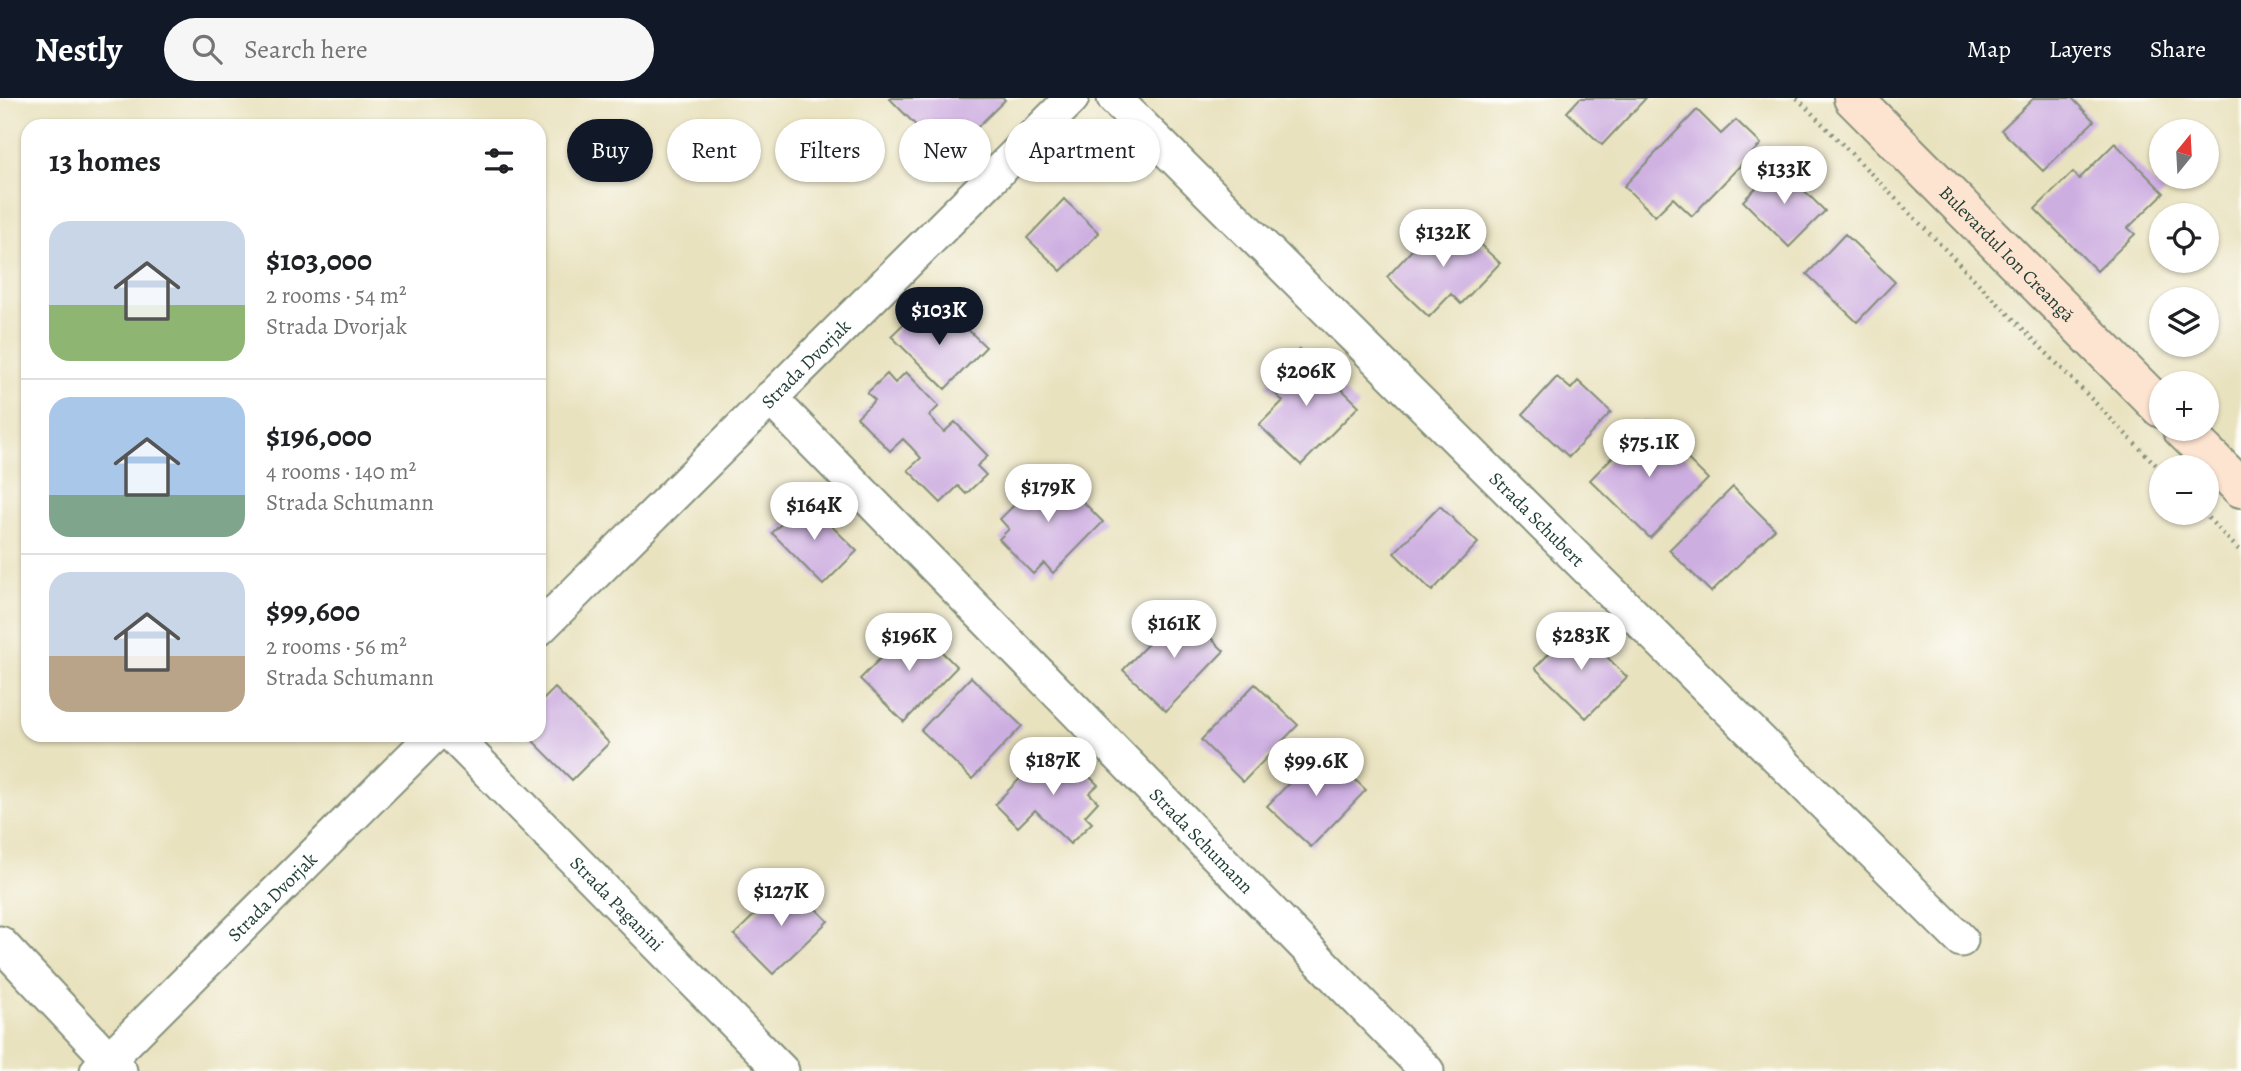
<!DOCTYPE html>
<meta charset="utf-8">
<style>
:root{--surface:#fff;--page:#f6f6f6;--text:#202124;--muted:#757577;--line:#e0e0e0;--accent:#111827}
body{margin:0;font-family:Alegreya,serif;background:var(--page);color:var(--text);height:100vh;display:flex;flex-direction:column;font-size:26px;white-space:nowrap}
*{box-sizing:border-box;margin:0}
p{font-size:23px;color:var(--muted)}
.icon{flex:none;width:38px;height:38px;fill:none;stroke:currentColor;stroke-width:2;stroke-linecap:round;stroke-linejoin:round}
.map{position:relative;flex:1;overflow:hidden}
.side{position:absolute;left:21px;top:21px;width:525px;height:623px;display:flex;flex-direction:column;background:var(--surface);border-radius:21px;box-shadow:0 2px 5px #0004}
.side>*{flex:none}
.top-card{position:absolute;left:567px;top:21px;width:665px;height:63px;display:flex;gap:14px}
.needle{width:46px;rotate:18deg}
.tools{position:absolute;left:2149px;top:21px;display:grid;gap:14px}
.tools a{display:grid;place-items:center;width:70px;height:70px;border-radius:50%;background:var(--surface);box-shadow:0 2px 5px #0004;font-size:35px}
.price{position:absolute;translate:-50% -60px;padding:0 16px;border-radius:24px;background:#fff;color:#222;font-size:23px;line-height:46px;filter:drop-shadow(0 2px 4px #0008)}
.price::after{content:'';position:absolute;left:50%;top:42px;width:21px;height:16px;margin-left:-10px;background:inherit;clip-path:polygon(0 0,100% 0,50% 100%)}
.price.on{background:var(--accent);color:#fff}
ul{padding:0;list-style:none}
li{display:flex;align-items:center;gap:21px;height:175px;padding:0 28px}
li+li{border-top:2px solid var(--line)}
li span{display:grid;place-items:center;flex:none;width:196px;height:140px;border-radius:21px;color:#555}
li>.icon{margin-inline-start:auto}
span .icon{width:84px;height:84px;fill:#fffc;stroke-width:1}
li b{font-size:30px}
h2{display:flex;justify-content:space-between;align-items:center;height:84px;padding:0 28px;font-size:30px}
.pill{padding:0 24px;border-radius:32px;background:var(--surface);box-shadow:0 2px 5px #0004;font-size:24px;line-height:63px}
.pill.on{background:var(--accent);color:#fff}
header{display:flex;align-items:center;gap:42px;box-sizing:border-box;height:98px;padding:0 35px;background:var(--accent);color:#fff}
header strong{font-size:33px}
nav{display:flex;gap:38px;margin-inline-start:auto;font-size:24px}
.search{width:490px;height:63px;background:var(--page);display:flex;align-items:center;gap:18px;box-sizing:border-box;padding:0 24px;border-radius:38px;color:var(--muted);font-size:26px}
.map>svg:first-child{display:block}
.building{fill:#cdaee1}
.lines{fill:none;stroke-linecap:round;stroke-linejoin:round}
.street-casing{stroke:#84907a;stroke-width:37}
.secondary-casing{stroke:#84907a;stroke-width:42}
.path{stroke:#84907a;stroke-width:4.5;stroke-dasharray:2 5;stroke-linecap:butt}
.street{stroke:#fff;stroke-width:33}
.secondary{stroke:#fde4d1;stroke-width:38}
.labels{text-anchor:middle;stroke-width:5;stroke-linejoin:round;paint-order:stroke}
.street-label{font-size:19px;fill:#1f3d34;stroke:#fdfcf7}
</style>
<header>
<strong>Nestly</strong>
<div class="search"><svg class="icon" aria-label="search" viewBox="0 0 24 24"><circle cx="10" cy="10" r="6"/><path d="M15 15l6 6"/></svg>Search here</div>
<nav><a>Map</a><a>Layers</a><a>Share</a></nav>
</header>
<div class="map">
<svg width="2241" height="973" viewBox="0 0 2241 973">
<rect width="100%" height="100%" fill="#fdfcf7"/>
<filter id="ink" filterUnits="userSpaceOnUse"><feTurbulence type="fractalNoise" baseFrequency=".0143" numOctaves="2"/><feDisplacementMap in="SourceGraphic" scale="14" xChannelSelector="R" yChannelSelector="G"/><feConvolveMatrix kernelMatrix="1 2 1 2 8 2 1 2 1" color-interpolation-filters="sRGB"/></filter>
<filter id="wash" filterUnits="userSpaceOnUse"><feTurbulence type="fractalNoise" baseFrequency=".00686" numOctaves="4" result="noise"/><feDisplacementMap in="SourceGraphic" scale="28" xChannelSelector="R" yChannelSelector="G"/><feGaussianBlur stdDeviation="1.57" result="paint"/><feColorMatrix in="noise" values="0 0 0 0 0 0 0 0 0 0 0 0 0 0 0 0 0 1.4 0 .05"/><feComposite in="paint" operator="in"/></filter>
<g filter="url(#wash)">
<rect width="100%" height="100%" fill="#e9e2bf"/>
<g id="blocks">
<path class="building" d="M889 0H1003L1005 2 947 59Z
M1580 0H1646L1602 47 1567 14Z
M2034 0H2072L2094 23 2043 73 2001 32Z
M1697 12 1721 36 1736 22 1761 46 1692 118 1673 100 1655 118 1624 88Z
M2115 45 2164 95 2128 130 2135 136 2097 173 2035 111 2073 74 2079 81Z
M1778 67 1825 113 1789 149 1743 103Z
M1064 101 1099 135 1061 173 1027 140Z
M1455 123 1500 165 1461 206 1451 196 1429 219 1387 179 1425 138 1433 146Z
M1845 136 1895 184 1857 224 1807 176Z
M918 212 938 233 953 217 986 249 945 291 891 238Z
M1300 251 1359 308 1301 367 1259 327 1283 303 1266 287Z
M906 274 939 308 929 318 944 334 955 324 988 358 977 368 986 377 966 396 958 388 941 405 908 372 921 360 912 350 903 341 890 353 857 319 875 302 867 295 887 276 895 285Z
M1557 279 1571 291 1578 283 1611 314 1569 359 1523 316Z
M1648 322 1708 381 1650 440 1590 382Z
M1051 371 1103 424 1053 475 1044 465 1033 476 999 441 1009 431 1000 421Z
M1733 389 1775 431 1711 494 1669 452Z
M805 402 857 453 823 487 772 435Z
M1440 408 1478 445 1432 493 1394 455Z
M1181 511 1224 553 1166 613 1123 572Z
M914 526 957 569 904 624 860 581Z
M1576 528 1627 579 1586 620 1535 570Z
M971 579 1022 628 972 681 921 632Z
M1255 586 1298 627 1243 684 1201 642Z
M555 590 609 645 572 682 527 637H539V606Z
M1322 651 1366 692 1311 749 1267 708Z
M1044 656 1056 668 1068 657 1098 687 1089 695 1098 704 1085 718 1092 725 1070 746 1035 712 1018 729 995 706Z
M789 783 828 823 773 876 734 837Z"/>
</g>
</g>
<g filter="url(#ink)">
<use href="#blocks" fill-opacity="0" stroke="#84907a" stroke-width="2"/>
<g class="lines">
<defs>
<g id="street">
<path id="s1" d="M1114 0 1961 842"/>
<path id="s2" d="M770 300 1427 973"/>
<path id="s3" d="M539 531 1072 0"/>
<path id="s4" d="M452 637 782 973"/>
<path d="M0 845 120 973"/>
<path id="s5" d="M97 973 434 637"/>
</g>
<g id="secondary">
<path id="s6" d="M1853 0 2161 310"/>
<path d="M2182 331 2241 390"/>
</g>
</defs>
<use href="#street" class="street-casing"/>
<use href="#secondary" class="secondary-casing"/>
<path class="path" d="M1797 0 2161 372
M2203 415 2241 454"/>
<use href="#street" class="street"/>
<use href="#secondary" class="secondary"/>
</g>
</g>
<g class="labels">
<g class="street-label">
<text dy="7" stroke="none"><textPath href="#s6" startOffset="219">Bulevardul Ion Creangă</textPath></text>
<text dy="7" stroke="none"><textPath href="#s3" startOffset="376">Strada Dvorjak</textPath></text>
<text dy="7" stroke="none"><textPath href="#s1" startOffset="597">Strada Schubert</textPath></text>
<text dy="7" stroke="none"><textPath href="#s2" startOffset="618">Strada Schumann</textPath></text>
<text dy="7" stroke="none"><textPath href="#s5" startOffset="247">Strada Dvorjak</textPath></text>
<text dy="7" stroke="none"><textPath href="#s4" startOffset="236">Strada Paganini</textPath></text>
</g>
</g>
</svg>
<div class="tools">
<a><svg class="needle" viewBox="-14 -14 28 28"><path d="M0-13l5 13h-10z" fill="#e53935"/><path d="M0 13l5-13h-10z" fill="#757577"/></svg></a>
<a><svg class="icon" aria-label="locate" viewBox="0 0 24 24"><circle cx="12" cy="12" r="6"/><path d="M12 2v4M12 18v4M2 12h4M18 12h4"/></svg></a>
<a><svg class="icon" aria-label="layers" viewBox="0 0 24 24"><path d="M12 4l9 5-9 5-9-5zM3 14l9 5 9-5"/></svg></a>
<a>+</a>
<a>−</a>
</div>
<b class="price" style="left:1784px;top:108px">$133K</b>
<b class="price" style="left:1443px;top:171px">$132K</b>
<b class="price on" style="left:939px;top:249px">$103K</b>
<b class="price" style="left:1306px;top:310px">$206K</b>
<b class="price" style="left:1649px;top:381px">$75.1K</b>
<b class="price" style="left:1048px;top:426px">$179K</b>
<b class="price" style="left:814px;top:444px">$164K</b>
<b class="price" style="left:1174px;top:562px">$161K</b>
<b class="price" style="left:1581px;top:574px">$283K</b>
<b class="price" style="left:909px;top:575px">$196K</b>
<b class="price" style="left:1053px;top:699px">$187K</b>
<b class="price" style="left:1316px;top:700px">$99.6K</b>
<b class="price" style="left:781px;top:830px">$127K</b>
<div class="top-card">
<a class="pill on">Buy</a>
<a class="pill">Rent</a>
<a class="pill">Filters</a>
<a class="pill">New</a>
<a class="pill">Apartment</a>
</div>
<section class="side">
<h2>13 homes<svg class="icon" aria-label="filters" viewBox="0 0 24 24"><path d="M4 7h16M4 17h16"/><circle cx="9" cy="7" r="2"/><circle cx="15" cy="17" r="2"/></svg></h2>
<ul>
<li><span style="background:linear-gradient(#c9d6e8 60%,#8fb573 0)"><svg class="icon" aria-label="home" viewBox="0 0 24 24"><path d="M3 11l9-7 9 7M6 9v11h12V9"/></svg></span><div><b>$103,000</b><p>2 rooms · 54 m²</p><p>Strada Dvorjak</p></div></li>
<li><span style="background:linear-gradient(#a9c7e8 70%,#7fa58c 0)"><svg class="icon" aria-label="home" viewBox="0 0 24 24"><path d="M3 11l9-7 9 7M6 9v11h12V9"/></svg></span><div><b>$196,000</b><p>4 rooms · 140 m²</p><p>Strada Schumann</p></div></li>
<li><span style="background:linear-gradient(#c9d6e8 60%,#b9a48a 0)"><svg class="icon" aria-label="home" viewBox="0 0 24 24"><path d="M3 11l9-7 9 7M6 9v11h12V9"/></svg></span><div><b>$99,600</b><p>2 rooms · 56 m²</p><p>Strada Schumann</p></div></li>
</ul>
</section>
</div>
